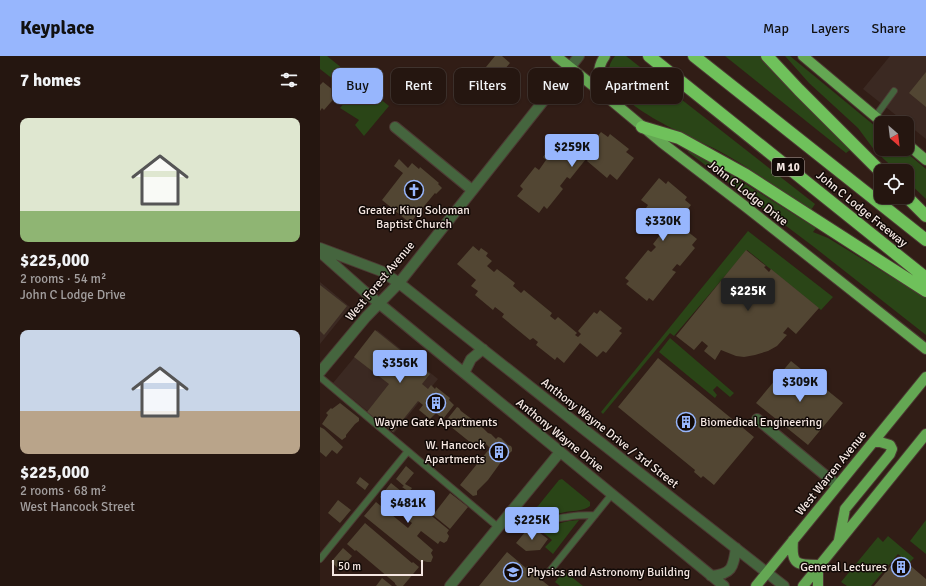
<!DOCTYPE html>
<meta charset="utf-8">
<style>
:root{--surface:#251610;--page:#31231e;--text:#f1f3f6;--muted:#a39f9f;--line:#423530;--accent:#97b6fd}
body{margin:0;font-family:Signika,sans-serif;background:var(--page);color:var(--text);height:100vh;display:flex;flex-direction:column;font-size:15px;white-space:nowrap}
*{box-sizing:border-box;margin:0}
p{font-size:13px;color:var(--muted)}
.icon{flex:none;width:22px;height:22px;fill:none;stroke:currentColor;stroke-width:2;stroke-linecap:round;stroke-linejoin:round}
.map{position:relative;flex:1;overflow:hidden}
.sheet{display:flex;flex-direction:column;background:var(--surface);width:320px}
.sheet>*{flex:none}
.guide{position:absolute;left:12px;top:12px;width:380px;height:36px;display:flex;gap:8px}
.needle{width:26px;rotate:152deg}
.controls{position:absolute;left:554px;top:60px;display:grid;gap:8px}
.controls a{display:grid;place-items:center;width:40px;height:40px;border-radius:8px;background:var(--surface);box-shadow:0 1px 3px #0004,0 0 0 1px var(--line);font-size:20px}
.scale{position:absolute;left:12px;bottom:10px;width:91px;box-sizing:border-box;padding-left:4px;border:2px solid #f5e7e2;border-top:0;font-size:11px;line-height:14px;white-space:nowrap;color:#f5e7e2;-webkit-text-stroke:3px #120a07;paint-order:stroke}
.price{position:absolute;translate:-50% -34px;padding:0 9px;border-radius:4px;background:var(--accent);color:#111;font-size:13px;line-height:26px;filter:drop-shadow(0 1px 2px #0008)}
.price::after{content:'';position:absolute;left:50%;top:24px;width:12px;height:9px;margin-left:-6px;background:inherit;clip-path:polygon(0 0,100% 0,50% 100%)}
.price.selected{background:#222;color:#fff}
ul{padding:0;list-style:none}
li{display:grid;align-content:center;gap:8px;height:212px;padding:0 20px}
li span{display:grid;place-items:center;height:124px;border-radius:8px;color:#555}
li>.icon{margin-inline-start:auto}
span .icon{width:72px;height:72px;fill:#fffc;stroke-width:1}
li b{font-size:17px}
h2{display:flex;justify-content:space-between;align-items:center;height:48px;padding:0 20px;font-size:17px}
.pill{padding:0 14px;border-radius:8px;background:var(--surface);box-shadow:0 1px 3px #0004,0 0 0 1px var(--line);font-size:14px;line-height:36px}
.pill.selected{background:var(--accent);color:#111}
header{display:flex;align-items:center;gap:24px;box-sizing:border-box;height:56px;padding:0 20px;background:var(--accent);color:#111}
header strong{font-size:19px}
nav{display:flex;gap:22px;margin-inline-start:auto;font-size:14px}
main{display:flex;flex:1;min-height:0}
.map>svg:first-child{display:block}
.commercial{fill:#3b2922}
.green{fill:#2a4517}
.building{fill:#524633}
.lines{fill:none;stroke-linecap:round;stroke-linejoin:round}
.service-casing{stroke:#4c3933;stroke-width:8}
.minor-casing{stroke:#4c3933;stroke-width:12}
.tertiary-casing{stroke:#4c3933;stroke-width:12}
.primary-casing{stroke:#4c3933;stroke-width:12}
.motorway-casing{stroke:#4c3933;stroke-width:14}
.service{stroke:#45653e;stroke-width:6}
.minor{stroke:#45653e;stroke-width:10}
.tertiary{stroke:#45653e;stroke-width:10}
.primary{stroke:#64a753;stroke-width:10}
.motorway{stroke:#6fc15b;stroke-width:12}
.labels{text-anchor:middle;stroke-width:3;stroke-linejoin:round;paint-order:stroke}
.shield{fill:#120a07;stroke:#b1a5a0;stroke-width:1}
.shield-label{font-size:11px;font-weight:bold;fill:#f5e7e2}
.street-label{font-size:12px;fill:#f5e7e2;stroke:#120a07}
.poi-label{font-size:12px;fill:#f5e7e2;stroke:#120a07}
</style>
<header>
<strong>Keyplace</strong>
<nav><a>Map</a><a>Layers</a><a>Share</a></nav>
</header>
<main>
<section class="sheet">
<h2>7 homes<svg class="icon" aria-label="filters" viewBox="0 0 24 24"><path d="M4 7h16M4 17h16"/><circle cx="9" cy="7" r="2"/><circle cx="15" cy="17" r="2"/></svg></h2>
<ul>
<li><span style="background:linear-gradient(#dfe7d0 75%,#8fb573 0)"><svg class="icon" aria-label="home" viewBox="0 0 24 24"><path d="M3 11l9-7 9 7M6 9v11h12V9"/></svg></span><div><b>$225,000</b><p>2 rooms · 54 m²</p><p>John C Lodge Drive</p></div></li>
<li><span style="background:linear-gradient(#c9d6e8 65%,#b9a48a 0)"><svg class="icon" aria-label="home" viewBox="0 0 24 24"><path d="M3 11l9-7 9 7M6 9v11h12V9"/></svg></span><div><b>$225,000</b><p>2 rooms · 68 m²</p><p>West Hancock Street</p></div></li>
</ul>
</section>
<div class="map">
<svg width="606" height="530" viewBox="0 0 606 530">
<rect width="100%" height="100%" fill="#311d16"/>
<path class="commercial" d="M570 0H606V83L543 33Z
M0 226 30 251 0 288Z
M57 274 118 323 74 377 13 327Z"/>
<path class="green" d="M0 0H7L69 50 44 80 35 69 39 64 20 52 32 38 0 13Z
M295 0H306L495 148 491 154C461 135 432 113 401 96 378 83 261 40 295 0Z
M405 0H441L459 21 530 94 526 97Z
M465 0H470L561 75V93H582L606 113V143L587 125V115H577L555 95 538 72 489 27Z
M368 92 496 172 493 176 508 182 606 242V279L494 191 368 96Z
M428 175 513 241 501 254 427 194 354 280 350 277 283 358 281 356Z
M350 282 414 337 410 341 397 330 393 334 397 339 395 342 339 296Z
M242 423 270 446V450C262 456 254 454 245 456 232 459 219 464 205 462L218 450 239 424Z
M259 464 233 498 225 491 232 484 219 473 220 472 249 465Z
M606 464V498L590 485Z
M568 480 594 502 589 507 578 498 551 530H527L521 526 558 481 563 486Z
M244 515 263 530H240L235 526Z"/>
<path class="building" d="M175 0H182L190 7 178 21 166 11Z
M606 16V51L589 37Z
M3 26 18 38 4 54 2 52 0 55V29Z
M281 76 288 81 290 78 309 93 306 96 314 102 297 124 290 118 287 122 267 105 269 102 266 100 264 102 266 103 250 123 247 121 240 130 243 133 227 153 224 150 219 157 197 140 203 133 200 130 215 111 219 114 226 104 223 101 238 83 242 85 247 79 266 94Z
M79 103 88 112 92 107 99 113 100 111 119 127 118 128 122 132 116 138 115 137 90 167 62 144 83 117 74 110Z
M339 122 346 128 348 125 367 141 365 144 371 149 357 167 377 183 372 189 375 192 360 210 357 208 352 214 356 216 333 245 329 242 327 245 306 228 309 225 305 222 328 194 331 196 336 191 333 188 348 169 350 171 352 168 349 165 346 168 326 152 328 149 321 144Z
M153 190 159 195 161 192 168 197 166 200 172 205 167 210 174 216 177 213 195 227 193 230 201 237 204 234 232 257 230 260 235 264 238 261 257 277 255 279 258 281 261 278 258 275 274 256 277 258 280 254 302 272 299 275 302 277 286 297 283 295 277 301 260 287 244 307 237 301 235 304 216 289 218 286 213 282 210 284 182 261 184 258 175 251 173 254 155 239 158 235 151 230 156 224 137 208Z
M426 194 446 210 444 211 449 216 451 213 499 252 476 278 468 271 463 277 467 279 457 290 448 295 435 299 424 301 416 300 401 294 395 304 384 295 388 290 382 285 374 294 356 280Z
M0 229 27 250 4 279 0 275Z
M55 274 110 318 102 328 108 333 111 329 115 333 116 331 130 342 129 344 134 349 123 363 116 357 110 363 99 354 103 349 98 345 73 376 47 356 69 328 34 301Z
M338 302 434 381 394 429 383 420 381 422 374 416 375 414 298 351Z
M471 305 523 347 488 389 436 347Z
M20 347 39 362V365L35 368 26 379V381L22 384 2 368 8 359 6 357 11 352 12 353Z
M137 351 139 352 141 355 153 364 155 366 158 367 168 377 171 378 176 383 178 381 181 382 188 389 191 390 192 392V395L184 402V405L181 406 168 424 157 435V439L153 440 140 429 170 392 166 388 161 395 125 366Z
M0 371 4 373 23 391 17 398 12 394 6 401 0 396Z
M86 410 94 417 85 428 92 432 89 436 82 431 84 430 76 423Z
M40 421 49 428 45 434 36 427Z
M71 427 129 474 127 477 129 480 127 485 124 487 120 485 118 488 101 475 97 480 113 494 111 497 113 501 111 506H107L104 505 102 507 44 460 56 446 88 472 92 467 60 441Z
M130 437 148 451 130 473 113 459Z
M18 444 31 454 20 467 8 457Z
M45 467 92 507 93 506 99 511 83 530H77L75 528V527L36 494 35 495 27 488Z
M216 474 228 483 220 494 206 495 196 487 206 475 211 479Z
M23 492 32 500 20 514 11 506Z
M187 496 206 512 207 510 220 520 219 522 229 530H159Z
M579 500 606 523V530H554Z
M62 522 72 530H56Z"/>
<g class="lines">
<defs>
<path id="service" d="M555 61 574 35
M0 321 178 471
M187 460C214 476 220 464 247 461 256 459 265 459 275 459
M0 503 88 395
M229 516 292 438"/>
<path id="minor" d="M75 71 152 134
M437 363 517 429
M130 530 240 396"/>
<path id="tertiary" d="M0 192 61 215 79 227 261 371 464 530
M0 196 44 235 404 530
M0 316 46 261 79 227 259 0
M144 317 151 303 163 293
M391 520C413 518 413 511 416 492"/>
<path id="primary" d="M236 0 286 40 341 86 426 151 606 293
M285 0C275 14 279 25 286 39
M483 0 563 67
M587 88 606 104
M473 484C471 510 477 509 500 509
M519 484 525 453 570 398 572 393 570 389 560 386H553
M498 512V530
M436 530 606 321
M483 530 606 378"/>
<path id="motorway" d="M329 0 606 222
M374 0 606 184
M447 0 479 34 561 116
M322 71 359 82 426 119 606 235
M587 141 606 160"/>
</defs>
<use href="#service" class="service-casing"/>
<use href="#minor" class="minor-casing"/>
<use href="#tertiary" class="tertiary-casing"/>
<use href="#primary" class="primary-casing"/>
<use href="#motorway" class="motorway-casing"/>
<use href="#service" class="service"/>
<use href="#minor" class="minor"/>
<use href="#tertiary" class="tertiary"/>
<use href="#primary" class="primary"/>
<use href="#motorway" class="motorway"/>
</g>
<defs>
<symbol id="church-ring" viewBox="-11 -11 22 22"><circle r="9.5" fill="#120a07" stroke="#97b6fd" stroke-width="1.5"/><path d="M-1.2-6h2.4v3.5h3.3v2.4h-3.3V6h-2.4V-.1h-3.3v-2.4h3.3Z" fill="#97b6fd"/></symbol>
<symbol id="building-ring" viewBox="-11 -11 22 22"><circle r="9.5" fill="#120a07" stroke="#97b6fd" stroke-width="1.5"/><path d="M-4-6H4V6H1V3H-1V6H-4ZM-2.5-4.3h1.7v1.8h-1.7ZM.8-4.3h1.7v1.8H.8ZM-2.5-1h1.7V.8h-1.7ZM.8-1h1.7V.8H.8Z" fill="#97b6fd"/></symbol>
<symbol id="university-ring" viewBox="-11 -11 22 22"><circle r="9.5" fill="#120a07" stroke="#97b6fd" stroke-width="1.5"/><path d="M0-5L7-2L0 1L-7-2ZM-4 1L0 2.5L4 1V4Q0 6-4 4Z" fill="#97b6fd"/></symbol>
</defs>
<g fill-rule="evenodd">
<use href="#church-ring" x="83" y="123" width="22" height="22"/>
<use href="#building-ring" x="105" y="336" width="22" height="22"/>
<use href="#building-ring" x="355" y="355" width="22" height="22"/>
<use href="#building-ring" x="168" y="385" width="22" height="22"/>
<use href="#building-ring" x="570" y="500" width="22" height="22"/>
<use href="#university-ring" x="182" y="505" width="22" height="22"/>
</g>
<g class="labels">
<rect class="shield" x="452" y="102" width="32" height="18" rx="3"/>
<g class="shield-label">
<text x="468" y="115">M 10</text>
</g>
<g class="street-label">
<text transform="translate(428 137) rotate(38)" y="4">John C Lodge Drive</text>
<text transform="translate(542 153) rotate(39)" y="4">John C Lodge Freeway</text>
<text transform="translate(60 225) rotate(-50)" y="4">West Forest Avenue</text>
<text transform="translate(290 377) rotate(38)" y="4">Anthony Wayne Drive / 3rd Street</text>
<text transform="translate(240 379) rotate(39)" y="4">Anthony Wayne Drive</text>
<text transform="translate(511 417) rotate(-51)" y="4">West Warren Avenue</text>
</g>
<g class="poi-label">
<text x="94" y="158">Greater King Soloman<tspan x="94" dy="14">Baptist Church</tspan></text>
<text x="116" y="370">Wayne Gate Apartments</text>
<text x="380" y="370" text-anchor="start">Biomedical Engineering</text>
<text x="165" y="393" text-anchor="end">W. Hancock<tspan x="165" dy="14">Apartments</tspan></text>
<text x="567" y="515" text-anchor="end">General Lectures</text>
<text x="207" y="520" text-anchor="start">Physics and Astronomy Building</text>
</g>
</g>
</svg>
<div class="controls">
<a><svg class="needle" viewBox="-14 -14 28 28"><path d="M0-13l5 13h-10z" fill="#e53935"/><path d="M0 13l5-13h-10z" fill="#a39f9f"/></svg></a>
<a><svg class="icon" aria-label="locate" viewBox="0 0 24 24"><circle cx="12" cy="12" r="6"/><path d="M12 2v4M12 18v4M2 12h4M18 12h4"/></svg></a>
</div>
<div class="scale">50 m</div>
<b class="price" style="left:252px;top:112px">$259K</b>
<b class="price" style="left:343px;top:186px">$330K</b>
<b class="price selected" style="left:428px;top:256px">$225K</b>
<b class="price" style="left:80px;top:328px">$356K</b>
<b class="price" style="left:480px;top:347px">$309K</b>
<b class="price" style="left:88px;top:468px">$481K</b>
<b class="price" style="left:212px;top:485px">$225K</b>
<div class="guide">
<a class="pill selected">Buy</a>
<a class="pill">Rent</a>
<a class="pill">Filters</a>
<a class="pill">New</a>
<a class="pill">Apartment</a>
</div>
</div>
</main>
